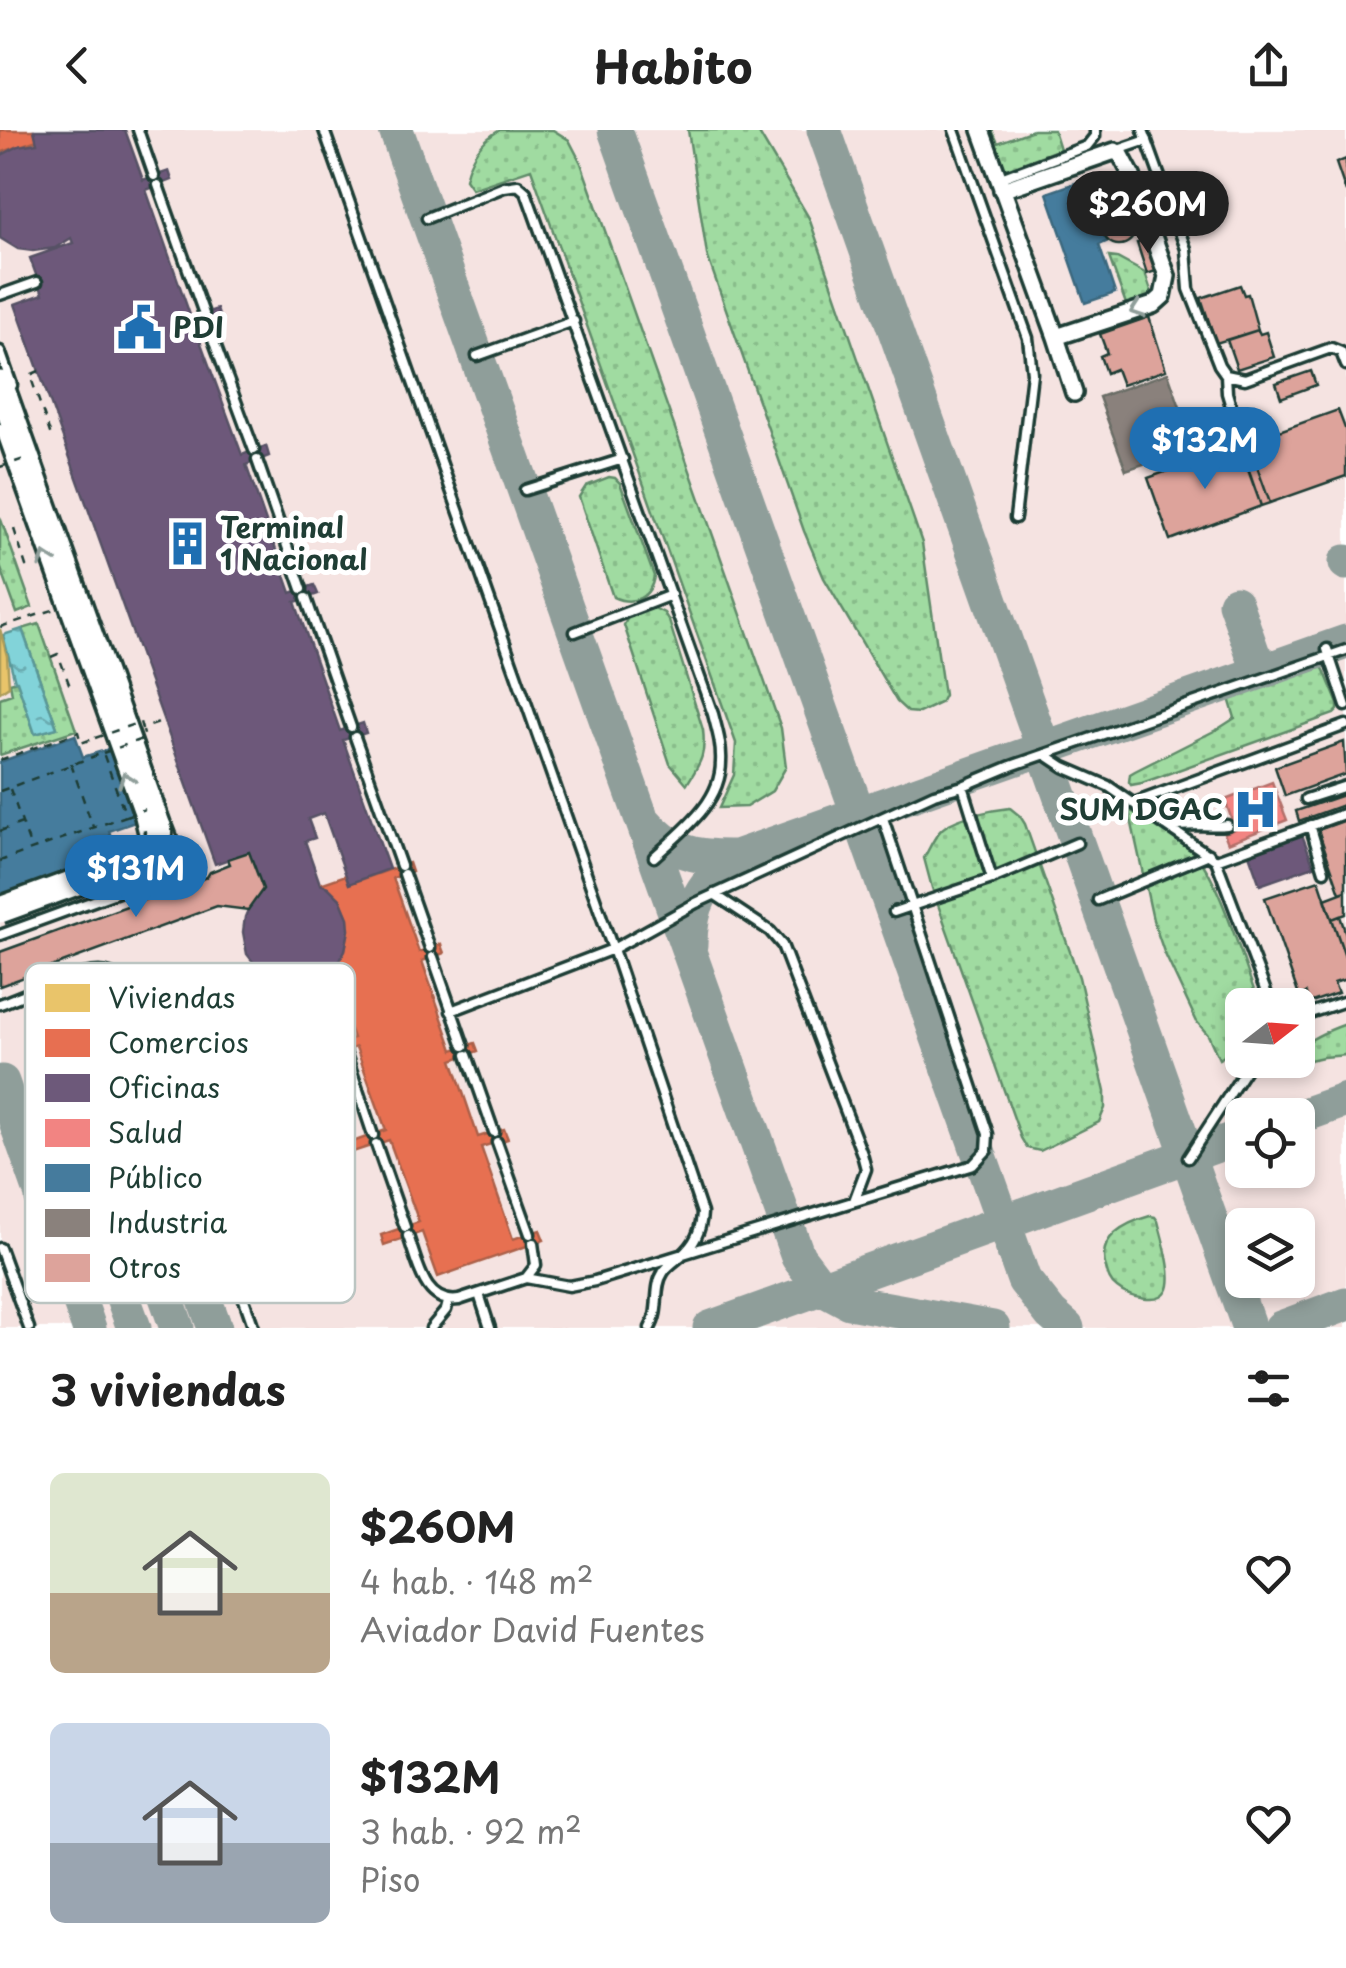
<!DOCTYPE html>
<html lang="es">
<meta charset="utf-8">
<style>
:root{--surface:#fff;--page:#f6f6f6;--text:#222;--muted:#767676;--accent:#1f6fb2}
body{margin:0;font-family:"Playpen Sans",sans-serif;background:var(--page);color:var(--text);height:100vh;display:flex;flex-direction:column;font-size:38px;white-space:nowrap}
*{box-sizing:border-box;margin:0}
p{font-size:32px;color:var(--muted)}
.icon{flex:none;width:55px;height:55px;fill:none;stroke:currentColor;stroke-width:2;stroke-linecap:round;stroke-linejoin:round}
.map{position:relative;height:1198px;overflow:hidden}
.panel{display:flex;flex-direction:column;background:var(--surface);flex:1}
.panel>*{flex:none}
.needle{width:65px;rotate:73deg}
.fabs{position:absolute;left:1225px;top:858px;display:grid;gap:20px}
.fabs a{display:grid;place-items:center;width:90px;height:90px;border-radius:15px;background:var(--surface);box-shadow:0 5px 15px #0003;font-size:50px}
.price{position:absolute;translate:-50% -85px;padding:0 22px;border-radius:35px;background:var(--accent);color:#fff;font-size:32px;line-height:65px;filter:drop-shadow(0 2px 5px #0008)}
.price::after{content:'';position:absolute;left:50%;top:60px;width:30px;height:22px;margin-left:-15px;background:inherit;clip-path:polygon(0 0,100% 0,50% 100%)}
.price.selected{background:#222;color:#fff}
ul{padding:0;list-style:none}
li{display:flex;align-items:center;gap:30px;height:250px;padding:0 50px}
li span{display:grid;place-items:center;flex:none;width:280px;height:200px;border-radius:15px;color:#555}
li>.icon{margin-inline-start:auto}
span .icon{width:120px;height:120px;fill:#fffc;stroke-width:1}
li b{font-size:42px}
h2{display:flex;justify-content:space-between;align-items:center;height:120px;padding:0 50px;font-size:42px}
header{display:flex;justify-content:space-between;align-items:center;height:130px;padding:0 50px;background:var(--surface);font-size:45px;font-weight:700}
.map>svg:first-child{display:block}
.built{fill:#f5e3e1;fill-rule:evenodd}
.grass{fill:url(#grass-dots);stroke:#608c6a;stroke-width:2.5}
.water{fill:url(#water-ripples);stroke:#5a9797;stroke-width:2.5}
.homes{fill:#e9c46a;stroke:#ac9c5a;stroke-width:2.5}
.shops{fill:#e76f51;stroke:#ab6048;stroke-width:2.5}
.offices{fill:#6d597a;stroke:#565165;stroke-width:2.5}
.health{fill:#f28482;stroke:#b36f6b;stroke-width:2.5}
.public{fill:#457b9d;stroke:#3a687e;stroke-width:2.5}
.industry{fill:#8a817c;stroke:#6a6d66;stroke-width:2.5}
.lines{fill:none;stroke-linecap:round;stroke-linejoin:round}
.taxiway{stroke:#8f9e9a;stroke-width:35}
.building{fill:#dda39b;stroke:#1f3d34;stroke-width:2.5}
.service-casing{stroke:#1f3d34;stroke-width:15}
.minor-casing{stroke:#1f3d34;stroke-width:22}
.trunk-casing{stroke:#1f3d34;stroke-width:32}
.path{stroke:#1f3d34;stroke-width:2.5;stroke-dasharray:8 8;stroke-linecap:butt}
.service{stroke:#fff;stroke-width:8}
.minor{stroke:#fff;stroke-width:15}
.trunk{stroke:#fff;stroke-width:25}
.trunk-bridge-casing{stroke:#1f3d34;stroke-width:32;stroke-linecap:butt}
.path-bridge{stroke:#1f3d34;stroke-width:2.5;stroke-dasharray:8 8;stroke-linecap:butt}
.trunk-bridge{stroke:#fff;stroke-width:25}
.oneway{stroke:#8f9e9a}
.labels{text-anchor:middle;stroke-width:10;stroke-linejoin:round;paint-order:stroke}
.poi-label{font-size:28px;font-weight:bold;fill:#1f3d34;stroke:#fff;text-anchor:start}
.key{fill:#fff;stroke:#bcc5c2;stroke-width:2.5}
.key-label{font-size:28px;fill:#1f3d34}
</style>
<header><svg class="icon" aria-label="back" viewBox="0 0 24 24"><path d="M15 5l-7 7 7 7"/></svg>Habito<svg class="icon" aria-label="share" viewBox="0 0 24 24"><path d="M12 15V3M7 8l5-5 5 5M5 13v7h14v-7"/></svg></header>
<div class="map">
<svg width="1346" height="1198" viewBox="0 0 1346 1198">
<defs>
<pattern id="grass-dots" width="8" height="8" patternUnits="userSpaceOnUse" patternTransform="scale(2.5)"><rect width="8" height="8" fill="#a0dba1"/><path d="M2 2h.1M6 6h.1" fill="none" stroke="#89bd8b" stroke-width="1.8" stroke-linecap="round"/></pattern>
<pattern id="water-ripples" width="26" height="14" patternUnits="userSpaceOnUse" patternTransform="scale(2.5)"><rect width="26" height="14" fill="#82d3d9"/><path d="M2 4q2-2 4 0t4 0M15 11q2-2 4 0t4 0" fill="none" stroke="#6aacb1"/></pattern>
</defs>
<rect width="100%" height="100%" fill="#fff"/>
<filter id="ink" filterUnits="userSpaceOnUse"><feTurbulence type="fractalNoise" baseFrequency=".01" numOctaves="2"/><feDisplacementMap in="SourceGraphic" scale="20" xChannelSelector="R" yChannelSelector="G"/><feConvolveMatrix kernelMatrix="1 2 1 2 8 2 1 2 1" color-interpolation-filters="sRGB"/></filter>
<g filter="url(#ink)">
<path class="built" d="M0 0H1346V1198H0ZM1242 875H1298V930H1242ZM1242 985H1298V1040H1242ZM1242 1095H1298V1150H1242Z"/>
<path class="grass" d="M500 0H553L569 10 581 33 781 598 786 637 772 661 746 677 719 678 734 645 736 613 531 39 472 59 465 49C470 27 480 11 500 0Z
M688 0H757L809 88 922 413 944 565 940 573 919 583 908 582 897 572 824 448 804 401 707 125Z
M992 0 998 13 1033 0H1054L1060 19 1004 40 990 5Z
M1109 127 1117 128 1145 143 1153 167 1126 174Z
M609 347 615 348 620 353 654 446C651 468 633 476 613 467L579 367 586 356Z
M0 387 32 477 17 483 0 436Z
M654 478 664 483 669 491 703 600C706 626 700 633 687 654L670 634 624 495 629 485Z
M39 494 76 600 0 625V568L12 564 10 553 17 551 35 604 57 598 22 499Z
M1317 537H1322L1324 540 1338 574V580L1334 584 1142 653 1131 655 1129 652 1130 644 1135 641 1218 599 1235 588 1229 568Z
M1010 678 1020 686 1025 694 1079 847 1105 962V978L1099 992 1040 1021 1027 1018 1021 1008 932 758 924 728C929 719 934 707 941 700 954 687 991 680 1010 678Z
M1129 680C1151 693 1176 706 1195 724 1217 745 1242 828 1254 860L1256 875H1242V916L1219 929 1208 905 1197 892 1164 822 1153 790Z
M1346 894V925L1323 927 1296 933 1294 930H1298V919C1311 908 1329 900 1346 894Z
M1150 1086 1155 1087 1158 1091C1162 1108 1175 1146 1167 1161 1159 1176 1128 1167 1117 1158 1110 1153 1108 1146 1106 1138 1096 1107 1125 1093 1150 1086Z"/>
<path class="water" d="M22 499 57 598 35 604 17 551H15L3 505Z"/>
<path class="homes" d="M0 499 7 526 9 556 0 562Z"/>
<path class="shops" d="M0 0H34L37 10 0 23Z
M409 733 412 742 393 748 419 822 441 814 442 818 444 823 422 831 453 920 475 913 478 921 452 930 478 1007 504 999 508 1009 481 1017 513 1109 540 1100 544 1110 438 1147 422 1102 384 1115 381 1105 419 1092 389 1010 350 1023 349 1019 347 1014 386 1000 356 917 291 940 288 931 353 908 340 871 329 874 326 863 336 859 329 841 345 820 349 800 348 788 340 769 328 757 320 754 346 745 349 754Z"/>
<path class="offices" d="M34 0H125L143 50 169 41 172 50 146 60 191 188 217 179 220 189 195 197 242 325 266 316 267 319 269 326 246 335 291 463 314 455 318 464 295 472 340 601 363 593 366 603 343 610 389 739 349 754 324 683 308 689 315 708 305 711 320 754 328 757 340 769 348 788 349 800 345 820 339 831 319 849 304 855H287L273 850 261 842 247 824 243 802 245 787 251 773 263 759 249 722 215 734 15 174 43 164 30 128 73 113 71 108 55 118 33 121 18 119 0 108V26L19 16 37 13Z
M1302 705 1314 736 1260 755 1249 724Z"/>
<path class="health" d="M1272 652 1287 690 1228 713 1224 703 1235 699 1225 670Z"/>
<path class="public" d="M1078 52 1093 99 1104 95 1103 105 1108 111 1099 115 1115 163 1085 173 1047 63Z
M75 605 83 627 109 619 135 692 109 701 117 725 0 767V632Z"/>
<path class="industry" d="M1168 243 1194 317 1126 340 1099 267Z"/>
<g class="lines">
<path class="taxiway" d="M396 0 798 1127 821 1157 849 1172 993 1198
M615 0 1024 1150 1051 1184 1067 1198
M824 0 1249 1198
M1346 432V433
M1235 473 1254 527 1269 539
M643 690C671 723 694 728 736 727L1346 512
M690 815C690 773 703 752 736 727
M43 946 134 1198
M2 952 89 1198
M1298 987 1346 970
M122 1043 177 1198
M42 1069 155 1031 215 1198
M710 1198 1242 1006
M1281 1198 1346 1174"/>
</g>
<path class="building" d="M1346 29V62L1336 33Z
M1124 46 1134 76 1124 79 1114 50Z
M1103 99a16 16 0 1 1 32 0a16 16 0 1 1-32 0Z
M1149 109 1159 140 1147 144 1137 113Z
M1240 155 1244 165 1248 164 1258 200 1216 213 1201 168Z
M1149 187 1166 240 1122 255 1116 239 1106 243 1100 226 1107 223 1100 204Z
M1258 200 1260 204 1266 202 1274 227 1237 239 1227 210Z
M1311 241 1316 255 1281 268 1276 253Z
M1338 280 1346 301V346L1270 373 1248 312Z
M1247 309 1270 373 1261 376 1238 312Z
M1240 315 1261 376 1170 410 1148 348Z
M1344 612 1346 644 1285 666 1275 637Z
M1343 665 1346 674 1299 691 1296 681Z
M1346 690V761L1340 763 1318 700Z
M249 722 263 759 248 780 217 776 0 856V822L207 747 210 742 230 734 228 729Z
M1319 750 1346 830V849L1334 853 1338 863 1309 873 1306 863 1299 866 1265 768Z
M1346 761V784L1332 789 1325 769Z
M1340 786 1346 804V830L1332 789Z"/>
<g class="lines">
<defs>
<path id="service" d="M138 0 154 46
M324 0 613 819 702 1083C701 1101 695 1114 681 1126 675 1131 667 1136 663 1143 653 1158 661 1180 650 1198
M954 0 1028 208 1032 243 1015 388
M1143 0 1186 119 1189 159 1219 235 1226 245 1245 249 1331 218 1341 222 1346 235
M1115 21 1147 10
M998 49 1087 16 1095 6V0
M158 55 204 184
M427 88 504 57 518 55 526 62 713 584C717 600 722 615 721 632 721 673 682 701 654 727
M0 165 37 152
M207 193 254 320
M0 221 12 255
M477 226 574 191
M1226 245 1227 263 1237 297
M0 298 139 685 146 714
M257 330 302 459
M525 360 623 329
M306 468 351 597
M575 502 671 465
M1327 519 1346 576
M355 607 401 736
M1046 625 1064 637 1108 656 1216 730 1271 875
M963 656 992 749
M1306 669 1346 656
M1134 673 1346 595
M1310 695 1324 741
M1172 697C1190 693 1208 697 1227 695
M1216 730 1346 683
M404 744 430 818
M121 759 131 751 142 736
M714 764 770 801 782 815 862 1024 866 1039 854 1071
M1098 770 1209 724
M894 782 992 749 1077 713
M0 805 165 745 175 735 179 726 168 697
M433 827 464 916
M0 874C24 865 76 842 99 842 114 842 130 854 137 867 149 890 156 918 165 943L237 933 335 907 342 912
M451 881 613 819 696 773 934 664 963 656 1011 636 1346 520
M1298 887 1346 871
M345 921 373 1005
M467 925 494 1002
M165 943 254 1198
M497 1012 530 1104
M376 1014 405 1097
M1188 1028 1252 930
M408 1106C418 1133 424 1175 459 1170L526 1148 536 1135 533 1113
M0 1118 29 1198
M526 1148 569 1156 595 1151 973 1035 987 1020 988 1004 883 688
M479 1164 490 1198
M431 1198 446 1180 448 1172"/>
<path id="minor" d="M981 0 1056 207 1074 263
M1002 60 1115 21 1121 25 1132 46 1167 146 1163 166 1153 175 1056 207"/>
<path id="trunk" d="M0 254 158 697"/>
</defs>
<use href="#service" class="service-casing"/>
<use href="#minor" class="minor-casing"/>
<use href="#trunk" class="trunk-casing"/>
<path class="path" d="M39 241 30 245 51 306
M14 399 26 436 20 438
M0 497 56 479
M51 527 58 524 71 559
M0 630 78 602 81 613 95 608
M71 634 93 697
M10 659 31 718
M0 661 103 623 126 686 0 731
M0 701 22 693"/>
<use href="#service" class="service"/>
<use href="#minor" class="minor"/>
<use href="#trunk" class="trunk"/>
<defs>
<path id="trunk-bridge" d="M0 780 137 730C150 722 162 714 158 697"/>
</defs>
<use href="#trunk-bridge" class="trunk-bridge-casing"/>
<path class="path-bridge" d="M0 337 27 328
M95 608 140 592 142 599 164 591
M103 623 145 608 143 601
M126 686 145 679"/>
<use href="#trunk-bridge" class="trunk-bridge"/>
</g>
<defs><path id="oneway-chevron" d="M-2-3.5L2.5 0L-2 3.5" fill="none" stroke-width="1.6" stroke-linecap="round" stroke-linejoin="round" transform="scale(2.5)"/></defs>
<g class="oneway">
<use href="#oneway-chevron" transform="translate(1137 180) rotate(161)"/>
<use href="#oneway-chevron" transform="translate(46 429) rotate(-109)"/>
<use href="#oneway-chevron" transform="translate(126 649) rotate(-110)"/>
</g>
</g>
<defs>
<symbol id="civic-bare" viewBox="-9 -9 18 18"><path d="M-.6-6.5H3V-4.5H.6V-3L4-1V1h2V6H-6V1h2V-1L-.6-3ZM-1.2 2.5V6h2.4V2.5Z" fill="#1f6fb2" stroke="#fff" stroke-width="2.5" paint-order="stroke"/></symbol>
<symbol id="building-bare" viewBox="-9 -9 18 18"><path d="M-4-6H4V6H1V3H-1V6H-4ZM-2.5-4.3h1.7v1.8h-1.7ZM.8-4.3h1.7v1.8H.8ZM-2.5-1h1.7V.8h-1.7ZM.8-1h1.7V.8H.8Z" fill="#1f6fb2" stroke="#fff" stroke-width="2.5" paint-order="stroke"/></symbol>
<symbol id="hospital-bare" viewBox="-9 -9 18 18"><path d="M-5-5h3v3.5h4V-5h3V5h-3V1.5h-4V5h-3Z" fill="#1f6fb2" stroke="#fff" stroke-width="2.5" paint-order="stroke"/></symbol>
</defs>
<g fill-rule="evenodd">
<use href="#civic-bare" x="108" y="166" width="63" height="63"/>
<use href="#building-bare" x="156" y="382" width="63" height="63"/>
<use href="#hospital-bare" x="1224" y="648" width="63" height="63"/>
</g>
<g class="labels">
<g class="poi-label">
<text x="173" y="208">PDI</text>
<text x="220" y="408">Terminal<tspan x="220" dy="32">1 Nacional</tspan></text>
<text x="1223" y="690" text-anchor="end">SUM DGAC</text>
</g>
</g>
<rect x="25" y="833" width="330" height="340" rx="15" class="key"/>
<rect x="45" y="854" width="45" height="28" fill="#e9c46a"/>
<rect x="45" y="899" width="45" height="28" fill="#e76f51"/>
<rect x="45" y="944" width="45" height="28" fill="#6d597a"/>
<rect x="45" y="989" width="45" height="28" fill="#f28482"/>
<rect x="45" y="1034" width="45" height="28" fill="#457b9d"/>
<rect x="45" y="1079" width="45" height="28" fill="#8a817c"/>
<rect x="45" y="1124" width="45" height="28" fill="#dda39b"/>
<g class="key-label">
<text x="108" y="878">Viviendas</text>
<text x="108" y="923">Comercios</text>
<text x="108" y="968">Oficinas</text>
<text x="108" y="1013">Salud</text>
<text x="108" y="1058">Público</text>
<text x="108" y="1103">Industria</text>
<text x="108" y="1148">Otros</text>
</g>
</svg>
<div class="fabs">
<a><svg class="needle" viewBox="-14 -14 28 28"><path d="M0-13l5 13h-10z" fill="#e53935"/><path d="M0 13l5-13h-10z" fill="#767676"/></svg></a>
<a><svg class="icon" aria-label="locate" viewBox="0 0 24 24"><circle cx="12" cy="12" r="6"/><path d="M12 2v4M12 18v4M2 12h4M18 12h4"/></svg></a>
<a><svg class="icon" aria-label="layers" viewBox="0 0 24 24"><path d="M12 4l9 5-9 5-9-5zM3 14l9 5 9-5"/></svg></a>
</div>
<b class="price selected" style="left:1148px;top:126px">$260M</b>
<b class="price" style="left:1205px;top:362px">$132M</b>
<b class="price" style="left:136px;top:790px">$131M</b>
</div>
<section class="panel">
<h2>3 viviendas<svg class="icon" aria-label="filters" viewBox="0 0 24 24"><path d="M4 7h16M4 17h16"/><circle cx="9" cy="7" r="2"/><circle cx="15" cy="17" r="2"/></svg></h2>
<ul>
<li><span style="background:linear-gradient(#dfe7d0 60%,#b9a48a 0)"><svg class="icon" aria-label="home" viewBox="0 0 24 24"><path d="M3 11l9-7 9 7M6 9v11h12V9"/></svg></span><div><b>$260M</b><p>4 hab. · 148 m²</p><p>Aviador David Fuentes</p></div><svg class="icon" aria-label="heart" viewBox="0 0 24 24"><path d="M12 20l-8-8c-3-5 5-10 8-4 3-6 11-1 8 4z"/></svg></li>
<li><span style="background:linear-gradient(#c9d6e8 60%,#9aa5b1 0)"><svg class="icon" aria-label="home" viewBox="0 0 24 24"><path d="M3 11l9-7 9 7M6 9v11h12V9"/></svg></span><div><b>$132M</b><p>3 hab. · 92 m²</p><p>Piso</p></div><svg class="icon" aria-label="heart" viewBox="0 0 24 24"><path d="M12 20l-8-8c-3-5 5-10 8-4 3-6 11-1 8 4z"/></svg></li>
</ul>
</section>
